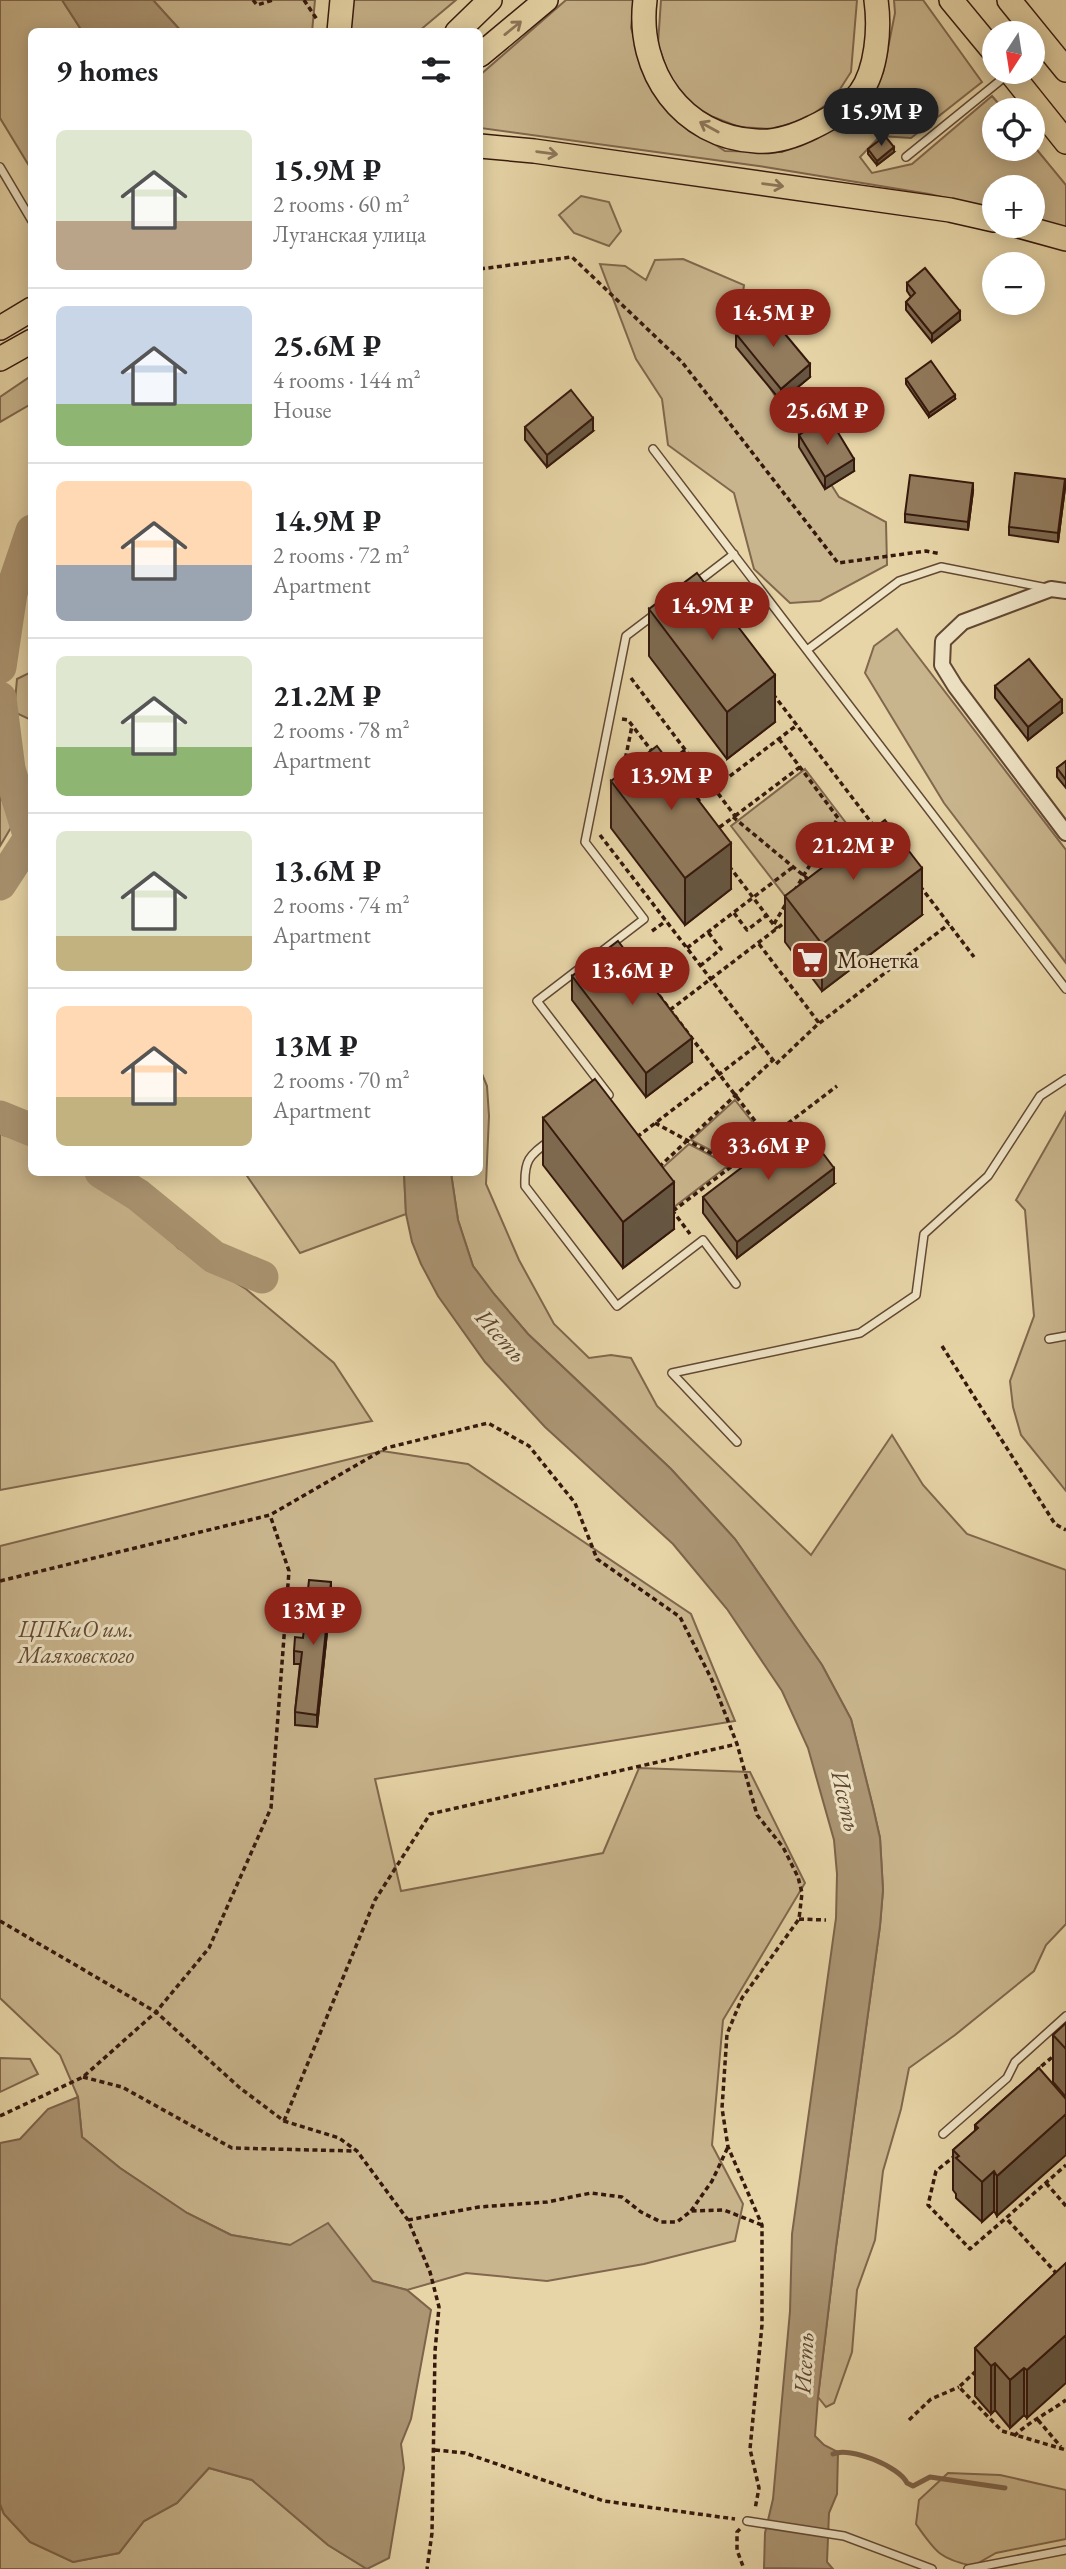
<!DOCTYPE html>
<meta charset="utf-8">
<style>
:root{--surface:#fff;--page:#f6f6f6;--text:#202124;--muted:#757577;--line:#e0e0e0;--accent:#8f2418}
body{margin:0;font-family:"EB Garamond",serif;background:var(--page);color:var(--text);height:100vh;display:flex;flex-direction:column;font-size:26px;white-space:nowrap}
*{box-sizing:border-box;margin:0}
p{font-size:23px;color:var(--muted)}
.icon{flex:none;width:38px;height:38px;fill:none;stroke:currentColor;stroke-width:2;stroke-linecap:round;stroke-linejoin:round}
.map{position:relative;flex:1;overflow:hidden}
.sheet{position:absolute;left:28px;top:28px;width:455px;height:1148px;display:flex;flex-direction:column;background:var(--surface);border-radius:10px;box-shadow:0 4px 18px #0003}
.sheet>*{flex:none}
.needle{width:46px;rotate:192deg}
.buttons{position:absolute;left:982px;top:21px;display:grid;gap:14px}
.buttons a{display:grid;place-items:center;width:63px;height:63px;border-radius:50%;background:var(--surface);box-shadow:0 4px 18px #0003;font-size:35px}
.price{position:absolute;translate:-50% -60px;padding:0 16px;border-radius:24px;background:var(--accent);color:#fff;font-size:23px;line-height:46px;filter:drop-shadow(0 2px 4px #0008)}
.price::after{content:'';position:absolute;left:50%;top:42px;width:21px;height:16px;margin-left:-10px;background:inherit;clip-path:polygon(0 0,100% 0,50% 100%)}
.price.active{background:#222;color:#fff}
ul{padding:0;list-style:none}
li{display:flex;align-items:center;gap:21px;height:175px;padding:0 28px}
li+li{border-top:2px solid var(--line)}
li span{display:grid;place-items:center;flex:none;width:196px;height:140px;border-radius:10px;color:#555}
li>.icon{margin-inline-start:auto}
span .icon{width:84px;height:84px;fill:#fffc;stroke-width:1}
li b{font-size:30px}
h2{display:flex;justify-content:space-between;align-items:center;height:84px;padding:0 28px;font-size:30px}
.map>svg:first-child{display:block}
.green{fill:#c9b58d;stroke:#80674d;stroke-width:2}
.water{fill:#ab9573;stroke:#7c634a;stroke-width:2}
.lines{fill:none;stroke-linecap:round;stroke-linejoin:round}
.stream{stroke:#7c634a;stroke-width:5}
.river{stroke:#ab9573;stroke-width:33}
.lane-casing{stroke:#624834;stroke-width:10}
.street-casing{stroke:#624834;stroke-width:18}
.primary-casing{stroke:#36190d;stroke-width:26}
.path{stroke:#36190d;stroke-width:3.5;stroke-dasharray:5 3.5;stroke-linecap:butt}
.lane{stroke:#efe4c6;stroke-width:7}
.street{stroke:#efe4c6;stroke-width:14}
.primary{stroke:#e7d5a7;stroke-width:23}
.wall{fill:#7e6a50;stroke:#36190d;stroke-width:2}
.shaded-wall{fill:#665641;stroke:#36190d;stroke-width:2}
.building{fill:#927b5d;stroke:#36190d;stroke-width:2}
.oneway{stroke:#8e775a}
.labels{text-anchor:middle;stroke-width:6;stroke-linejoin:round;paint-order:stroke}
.poi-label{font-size:23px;fill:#36190d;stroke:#efe4c6;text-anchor:start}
.park-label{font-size:23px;font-style:italic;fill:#624833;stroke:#efe4c6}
.water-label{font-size:24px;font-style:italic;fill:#5f4431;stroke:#efe4c6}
</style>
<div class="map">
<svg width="1066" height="2569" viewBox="0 0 1066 2569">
<rect width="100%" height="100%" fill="#e7d5a7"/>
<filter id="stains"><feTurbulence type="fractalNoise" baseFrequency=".00286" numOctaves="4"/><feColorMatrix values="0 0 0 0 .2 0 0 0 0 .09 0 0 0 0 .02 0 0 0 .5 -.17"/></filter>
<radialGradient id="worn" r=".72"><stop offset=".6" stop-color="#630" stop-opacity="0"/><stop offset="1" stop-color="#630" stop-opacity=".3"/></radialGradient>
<path class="green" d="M0 0H62L82 31 32 32 31 169 0 118Z
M153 0H315L312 32 181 31Z
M353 0H456L419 31 350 32Z
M566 0H634L631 28 647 77 679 121 725 151 782 152 842 124 883 73 895 13 894 0H923L982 82 911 138 880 136 860 157 872 173 912 164 992 96 1004 110H994V149H1032L1033 145 1066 185V227L1033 219 1032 187H994V209L929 194 765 167 480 128V75Z
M661 0H857L851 72 833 100 804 120 771 129 739 127 703 113 673 87 658 44Z
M581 196 609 202 621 231 609 246 574 233 559 215Z
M683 259 744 285 737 336 839 497 886 522 887 565 820 601 790 603 754 569 734 493 668 445 662 399 636 359 600 264 625 266 646 280 655 260Z
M31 376V404L0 422V397Z
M897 629 1066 850V963L944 803 865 673 874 646Z
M31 672V720L14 712 17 679Z
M805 769 859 840 785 896 731 826Z
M0 794 12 826 0 846Z
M480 1069 487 1086 489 1116 486 1184 519 1260 554 1324 589 1358 611 1355 631 1358 657 1406 811 1555 892 1435 923 1485 967 1534 1066 1570V1924L1046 1945 1034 1971 955 2035 909 2068 901 2109 883 2171 875 2240 857 2290 852 2352 834 2403 826 2407 818 2397 836 2247 880 1926 883 1890 880 1838 873 1807 851 1719 822 1665 735 1539 671 1469 528 1334 494 1294 473 1266 458 1220 451 1173 480 1172Z
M735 1100 765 1138 733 1162 691 1140Z
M1066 1112V1491L1021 1435 1013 1407 1010 1381 1034 1316 1025 1210 1016 1200Z
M0 1132 3 1135 31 1141 32 1172 101 1173 142 1209 178 1248 246 1289 334 1363 372 1421 0 1490Z
M689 1144 729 1165 674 1207 651 1178Z
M245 1173H404L406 1214 300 1253Z
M382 1451 468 1464 691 1614 735 1721 375 1779 401 1891 603 1853 639 1768 750 1772 805 1883 723 2020 712 2145 743 2204 735 2241 644 2264 547 2281 466 2273 407 2290 373 2281 290 2245 231 2235 187 2213 120 2168 82 2137 78 2097 60 2055 0 1998V1546Z
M0 2058 30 2059 38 2074 0 2092Z
M209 2468 252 2480 328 2545 367 2569H0V2504L4 2514 30 2542 73 2562 119 2553 144 2521 177 2503Z
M948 2473 1000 2475 1066 2490V2539L996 2553 973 2566C939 2559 935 2551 916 2524L919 2500Z"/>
<path class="water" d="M62 0H153L181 31H82Z
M404 1173H451L458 1220 473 1266 494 1294 528 1334 671 1469 735 1539 822 1665 851 1719 873 1807 880 1838 883 1890 880 1926 836 2247 818 2397 815 2436 824 2445 838 2452 837 2494 829 2513 827 2562 833 2569 764 2568 765 2533 773 2499 790 2311 792 2234 836 1918 837 1874 834 1840 808 1748 782 1691 727 1609 673 1544 545 1427 485 1362 438 1296 421 1264 412 1242 406 1214Z
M78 2097 82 2137 120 2168 187 2213 231 2235 290 2245 328 2223 373 2281 407 2290 431 2310 411 2419 401 2444 404 2468 389 2558 367 2569 328 2545 252 2480 209 2468 177 2503 144 2521 119 2553 73 2562 30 2542 4 2514 0 2504V2143L20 2139 48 2109Z"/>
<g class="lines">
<path class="stream" d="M833 2454C850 2446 900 2467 907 2483L913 2486 930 2477 1005 2488"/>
<path class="river" d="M0 667 11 593 32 531
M0 698 9 769 30 838 0 884
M0 1117 32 1130
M101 1172 138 1195 214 1257 262 1277"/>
<defs>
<path id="lane" d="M906 157 1007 75
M0 167 32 221
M653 449 1066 989
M695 584 734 554
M807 650 899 581 941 567 1047 588
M603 1100 609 1095 537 1001 644 919 585 842 626 636 655 614
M549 1141C529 1156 524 1160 525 1186L617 1306 703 1240 736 1284
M1049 1339 1066 1336
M737 1442 672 1373 860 1333 916 1295 924 1234 988 1176 1040 1096 1066 1079
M943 2134 1007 2078 1015 2062 1066 2016
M747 2521 844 2536 932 2569
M968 2569 1066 2550"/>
<path id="street" d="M1066 591 1051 589 963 622 943 641 942 665 955 686 1066 833"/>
<path id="primary" d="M645 0C636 71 682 137 756 141 776 143 795 136 813 127 830 119 848 108 860 93 877 70 880 28 876 0
M951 0 994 52
M1009 0 1066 70
M339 32 342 0
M457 32 490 0
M480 55 546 0
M1010 72 1066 142
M480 146 534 151 950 210 994 220
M1019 226 1066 239
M0 328 32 309
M0 359 32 341"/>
</defs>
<use href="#lane" class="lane-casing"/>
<use href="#street" class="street-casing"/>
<use href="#primary" class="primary-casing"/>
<path class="path" d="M253 0 257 5 273 0
M304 0 318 21
M480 269 572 257 682 362 838 563 926 551 941 554
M631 678 735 816 717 829
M773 694 877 830
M622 719 628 720 654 754
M779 739 838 818 795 890
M668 764 685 750
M622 775 632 726
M696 802 797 725
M735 816 800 767
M733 817 809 880
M600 835 776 1064 817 1025 949 924
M729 866 777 929
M920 886 974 957
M734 913 747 930 767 915
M774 924 787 902
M652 931 666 921
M759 944 819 1023
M623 948 768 1138
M687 948 793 867
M700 966 721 949 708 932
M670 1010 788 920
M655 1123 733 1165
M637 1137 760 1043
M659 1167 773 1060
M672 1210 690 1234
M673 1211 837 1086
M942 1346 1055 1524 1066 1530
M0 1581 270 1515 386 1448 488 1423 529 1446 575 1503 597 1559 680 1617 712 1680 737 1744 757 1815 783 1847 798 1877 802 1893 799 1919 742 1998 727 2034 722 2108 728 2147 762 2225V2325L750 2449 759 2488 755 2509
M799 1919 826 1920
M0 1921 156 2012 240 2088 284 2121 339 2138 357 2151 408 2220 430 2272 439 2307 435 2351 432 2533 427 2569
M1038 2073V2069L1056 2054
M83 2077 122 2087 232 2148 355 2151
M0 2116 83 2077 156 2012 209 1948 271 1808 289 1571 270 1515
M284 2121 375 1900 430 1814 737 1744
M956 2155 936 2171 928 2205 970 2249 1006 2218
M1046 2183 1066 2206
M691 2211 712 2181 728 2147
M408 2220 479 2207 547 2202 591 2193 622 2197 641 2212 661 2222H677L691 2211 724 2210 762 2225
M1057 2274 1006 2218 1066 2165
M976 2371 959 2387 1002 2431 1066 2450
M909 2420 931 2399 959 2387
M1038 2420 1061 2447
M1014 2436C1030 2421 1048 2413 1066 2400
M435 2450 465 2453 604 2501 735 2519
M740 2529 737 2532V2550L744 2569"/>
<use href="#lane" class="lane"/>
<use href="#street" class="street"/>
<use href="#primary" class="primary"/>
</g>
<path class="wall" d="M868 149 894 152 877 165 868 154Z
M907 283 960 320 932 342 906 310V302L911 297 907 291Z
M736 334 810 377 781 401 736 347Z
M906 379 955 399 929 417 906 384Z
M525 427 593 431 547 467 525 440Z
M799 435 854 471 825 489 799 447Z
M1065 488 1058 542 1009 535V527Z
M973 491 968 530 905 522V514Z
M649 609 775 722 727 759 649 656Z
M995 686 1062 713 1028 740 995 698Z
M1066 761V788L1057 777V768Z
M611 781 731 889 685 925 611 828Z
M785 896 922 915 822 991 785 942Z
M572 976 692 1062 646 1097 572 1000Z
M543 1118 674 1229 623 1268 543 1165Z
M834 1184 737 1258 703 1213V1197Z
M331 1595 317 1727 295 1725V1712L300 1664H294V1651Z
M1066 2023V2097L1053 2082V2035Z
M1039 2068 997 2216 994 2211 982 2222 956 2198V2194L953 2190V2150L975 2131V2125Z
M1066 2263 1027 2418 1024 2415 1010 2428 995 2410 991 2414 975 2396V2348Z"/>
<path class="shaded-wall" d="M894 147V152L877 165V161Z
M960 311V320L932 342V334Z
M810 364V377L781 401V389Z
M955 395V399L929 417V413Z
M593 418V431L547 467V455Z
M854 459V471L825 489V477Z
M1065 479V488L1058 542V533Z
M973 483V491L968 530V522Z
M775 675V722L727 759V712Z
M1062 700V713L1028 740V727Z
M731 843V889L685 925V878Z
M922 868V915L822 991V944Z
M692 1038V1062L646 1097V1073Z
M834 1168V1184L737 1258V1242Z
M674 1182V1229L623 1268V1222Z
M331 1582V1595L317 1727V1715Z
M1066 2114V2155L997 2216V2176Z
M994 2171V2211L982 2222V2182Z
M1066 2335V2383L1027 2418V2370Z
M995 2363V2410L991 2414V2366Z
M1024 2368V2415L1010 2428V2380Z"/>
<path class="building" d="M885 136 894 147 877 161 868 149Z
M925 268 960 311 932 334 906 302 915 293 907 283Z
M765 310 810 364 781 389 736 334Z
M931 361 955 395 929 413 906 379Z
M571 390 593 418 547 455 525 427Z
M828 416 854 459 825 477 799 435Z
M1015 473 1065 479 1058 533 1009 527Z
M910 475 973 483 968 522 905 514Z
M697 573 775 675 727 712 649 609Z
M1029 659 1062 700 1028 727 995 686Z
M657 746 731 843 685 878 611 781Z
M1066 761V780L1057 768Z
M885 820 922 868 822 944 785 896Z
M618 941 692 1038 646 1073 572 976Z
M595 1079 674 1182 623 1222 543 1118Z
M800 1123 834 1168 737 1242 703 1197Z
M309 1580 331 1582 317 1715 295 1712 302 1652 294 1651 295 1637 303 1638Z
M1066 2023V2049L1053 2035Z
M1039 2068 1066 2099V2114L997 2176 994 2171 982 2182 956 2158 959 2156 953 2150 978 2128 975 2125Z
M1066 2263V2335L1027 2370 1024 2368 1010 2380 995 2363 991 2366 975 2348Z"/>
<defs><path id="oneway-shaft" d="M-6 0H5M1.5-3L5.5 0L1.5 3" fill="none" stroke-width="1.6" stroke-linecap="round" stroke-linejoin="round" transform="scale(1.75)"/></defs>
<g class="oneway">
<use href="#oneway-shaft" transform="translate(513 28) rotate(-39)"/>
<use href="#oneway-shaft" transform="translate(709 127) rotate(-151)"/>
<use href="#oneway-shaft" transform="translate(547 153) rotate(8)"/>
<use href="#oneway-shaft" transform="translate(773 185) rotate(8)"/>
</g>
<defs>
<symbol id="supermarket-square" viewBox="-11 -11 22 22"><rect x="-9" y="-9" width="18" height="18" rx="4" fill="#8f2418" stroke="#efe4c6"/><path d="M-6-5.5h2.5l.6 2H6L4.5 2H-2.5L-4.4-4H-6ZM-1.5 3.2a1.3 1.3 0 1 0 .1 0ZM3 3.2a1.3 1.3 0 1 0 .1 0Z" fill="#fff"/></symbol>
</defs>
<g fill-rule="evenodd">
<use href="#supermarket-square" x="788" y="938" width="44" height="44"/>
</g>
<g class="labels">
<g class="poi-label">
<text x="837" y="968">Монетка</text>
</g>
<g class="park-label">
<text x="76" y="1637">ЦПКиО им.<tspan x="76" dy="26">Маяковского</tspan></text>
</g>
<g class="water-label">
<text transform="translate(501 1336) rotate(48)" y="8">Исеть</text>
<text transform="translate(846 1801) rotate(77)" y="8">Исеть</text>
<text transform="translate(804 2363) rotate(-87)" y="8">Исеть</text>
</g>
</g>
<rect width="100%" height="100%" filter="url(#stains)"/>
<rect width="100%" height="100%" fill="url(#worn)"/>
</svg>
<div class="buttons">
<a><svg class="needle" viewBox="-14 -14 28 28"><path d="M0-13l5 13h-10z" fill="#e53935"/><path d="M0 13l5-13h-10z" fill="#757577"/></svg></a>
<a><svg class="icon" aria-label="locate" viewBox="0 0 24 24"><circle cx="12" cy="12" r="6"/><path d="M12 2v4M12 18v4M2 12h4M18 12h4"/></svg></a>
<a>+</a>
<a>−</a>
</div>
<b class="price active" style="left:881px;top:148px">15.9M ₽</b>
<b class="price" style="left:773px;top:349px">14.5M ₽</b>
<b class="price" style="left:827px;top:447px">25.6M ₽</b>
<b class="price" style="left:712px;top:642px">14.9M ₽</b>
<b class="price" style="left:671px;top:812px">13.9M ₽</b>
<b class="price" style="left:853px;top:882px">21.2M ₽</b>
<b class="price" style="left:632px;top:1007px">13.6M ₽</b>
<b class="price" style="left:768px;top:1182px">33.6M ₽</b>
<b class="price" style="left:313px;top:1647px">13M ₽</b>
<section class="sheet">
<h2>9 homes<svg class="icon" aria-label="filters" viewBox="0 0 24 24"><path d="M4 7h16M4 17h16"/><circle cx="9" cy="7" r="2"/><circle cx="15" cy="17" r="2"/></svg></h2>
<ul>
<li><span style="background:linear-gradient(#dfe7d0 65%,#b9a48a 0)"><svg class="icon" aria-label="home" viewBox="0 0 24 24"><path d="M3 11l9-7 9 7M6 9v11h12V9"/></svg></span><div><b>15.9M ₽</b><p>2 rooms · 60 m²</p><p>Луганская улица</p></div></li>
<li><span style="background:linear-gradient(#c9d6e8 70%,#8fb573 0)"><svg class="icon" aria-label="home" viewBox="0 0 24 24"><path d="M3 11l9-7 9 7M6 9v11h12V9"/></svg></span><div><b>25.6M ₽</b><p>4 rooms · 144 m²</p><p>House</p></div></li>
<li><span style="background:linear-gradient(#ffd9b3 60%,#9aa5b1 0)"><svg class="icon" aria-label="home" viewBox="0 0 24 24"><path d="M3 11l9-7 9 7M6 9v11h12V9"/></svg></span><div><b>14.9M ₽</b><p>2 rooms · 72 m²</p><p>Apartment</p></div></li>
<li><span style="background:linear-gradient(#dfe7d0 65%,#8fb573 0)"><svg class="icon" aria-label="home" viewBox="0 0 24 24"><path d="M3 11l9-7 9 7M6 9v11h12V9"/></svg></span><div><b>21.2M ₽</b><p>2 rooms · 78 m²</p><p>Apartment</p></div></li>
<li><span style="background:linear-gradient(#dfe7d0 75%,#c2b280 0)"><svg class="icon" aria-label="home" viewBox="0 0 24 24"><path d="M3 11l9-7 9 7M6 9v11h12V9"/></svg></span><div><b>13.6M ₽</b><p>2 rooms · 74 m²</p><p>Apartment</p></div></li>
<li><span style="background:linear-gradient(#ffd9b3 65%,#c2b280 0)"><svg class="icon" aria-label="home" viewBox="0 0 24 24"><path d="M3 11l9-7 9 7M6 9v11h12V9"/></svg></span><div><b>13M ₽</b><p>2 rooms · 70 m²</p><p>Apartment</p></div></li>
</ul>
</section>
</div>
